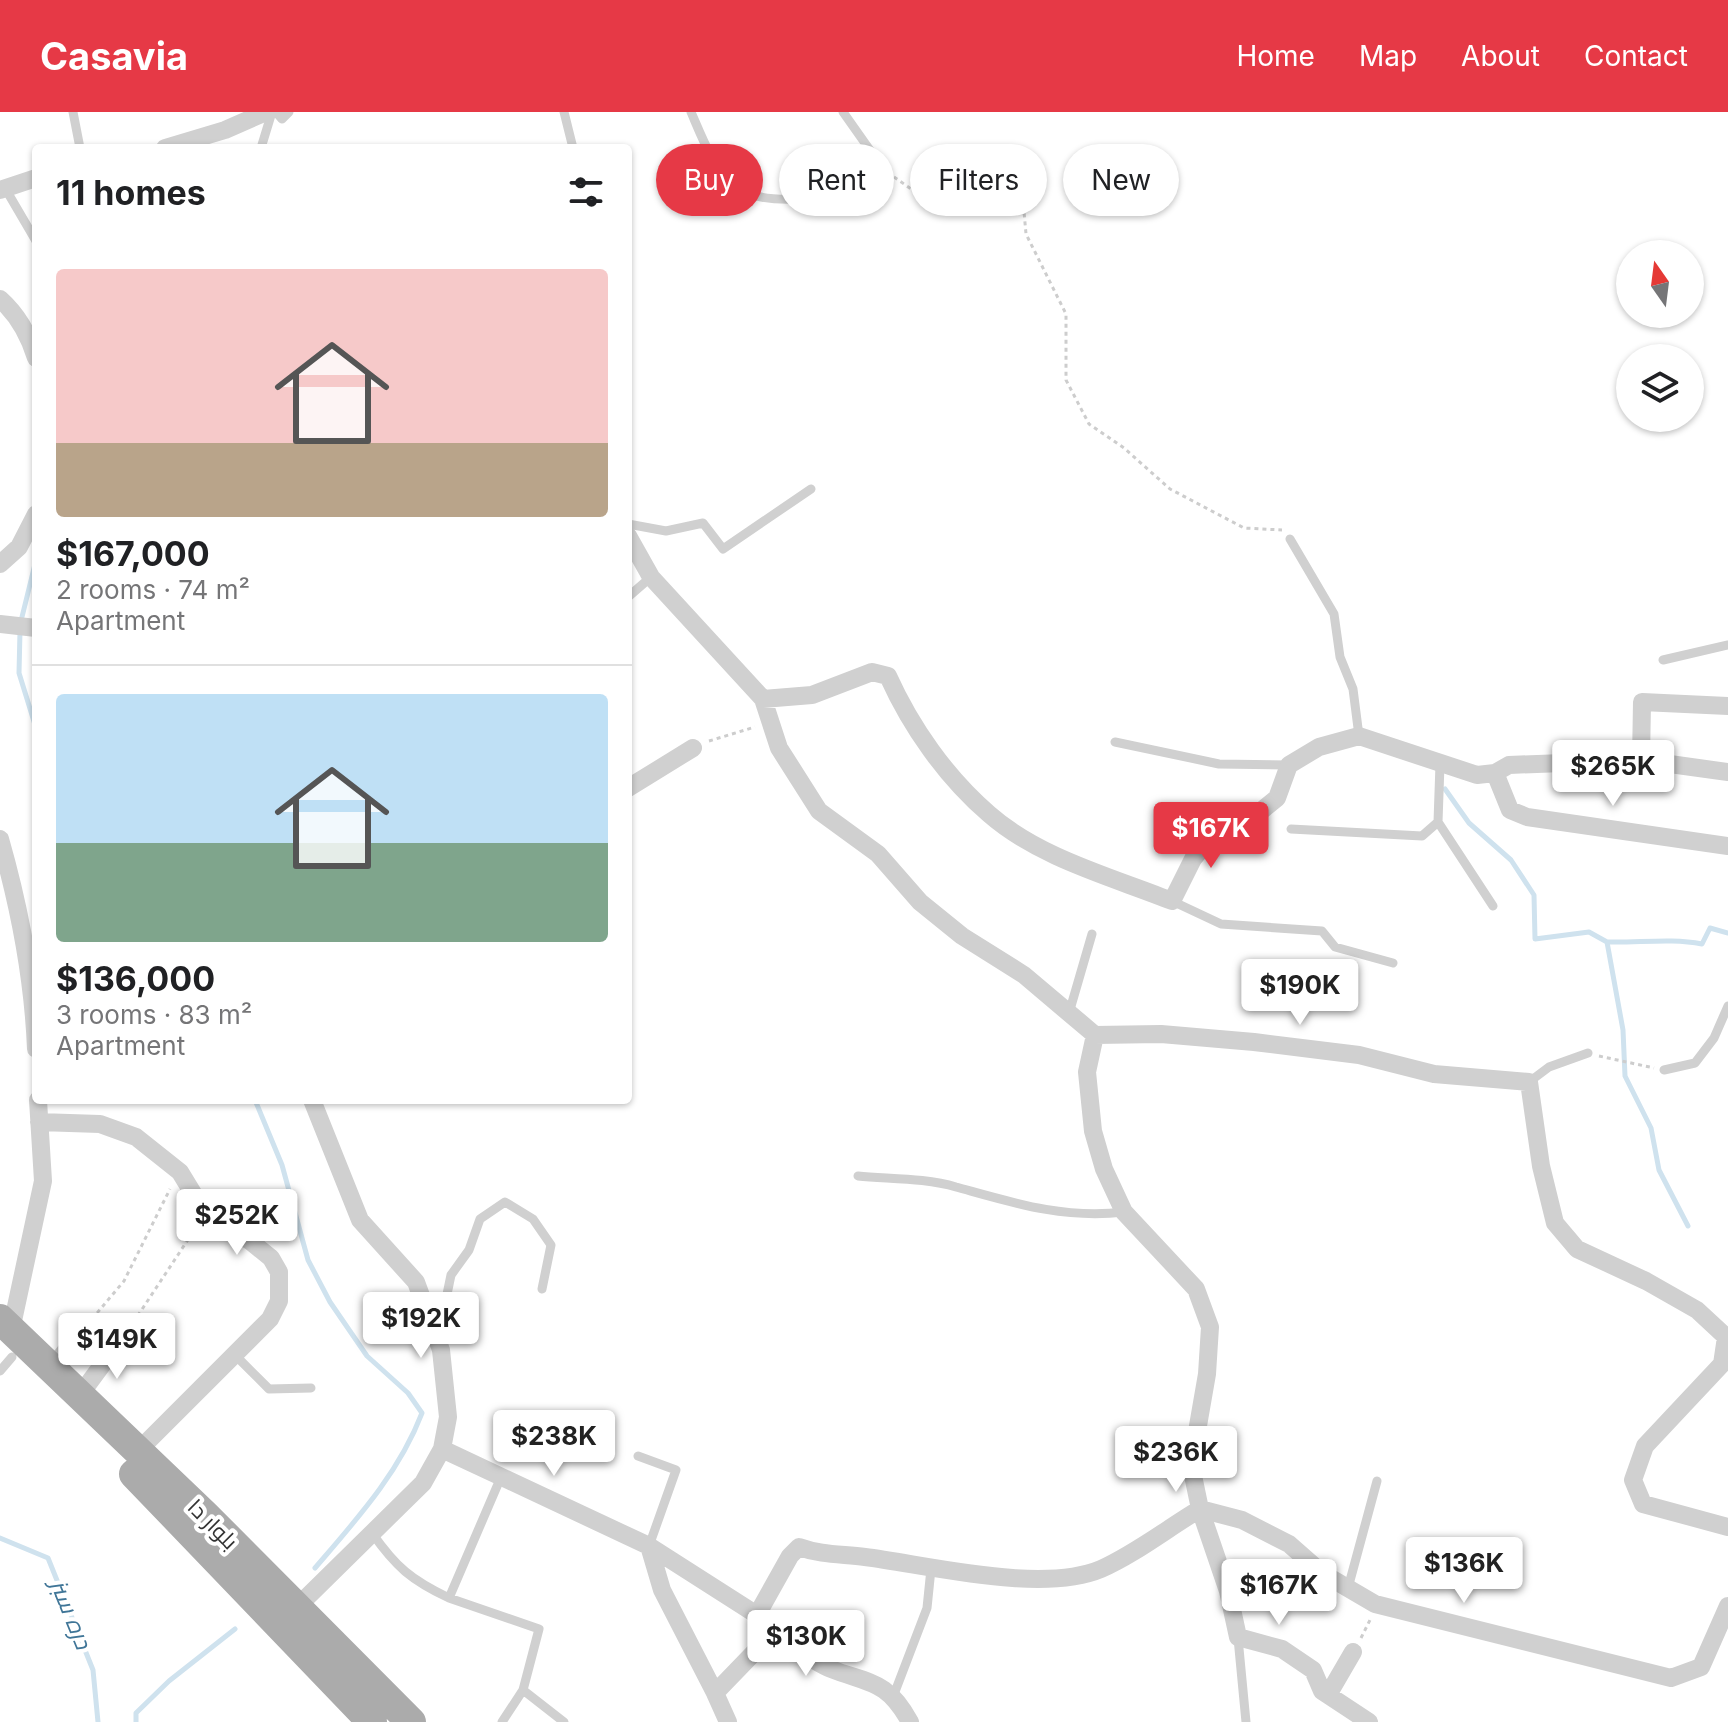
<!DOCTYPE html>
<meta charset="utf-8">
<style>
:root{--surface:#fff;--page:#f2f2f2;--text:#202124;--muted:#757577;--line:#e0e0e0;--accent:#e63946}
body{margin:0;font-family:Inter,Cairo,sans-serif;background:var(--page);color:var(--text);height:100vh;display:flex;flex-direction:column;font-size:30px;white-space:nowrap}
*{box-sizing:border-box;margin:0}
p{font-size:26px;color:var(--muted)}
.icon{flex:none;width:44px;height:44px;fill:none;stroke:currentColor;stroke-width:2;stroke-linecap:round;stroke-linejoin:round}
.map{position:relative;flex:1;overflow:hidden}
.drawer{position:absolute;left:32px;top:32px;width:600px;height:960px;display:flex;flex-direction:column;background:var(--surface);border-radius:8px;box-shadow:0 2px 6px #0004}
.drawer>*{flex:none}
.hud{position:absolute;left:656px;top:32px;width:760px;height:72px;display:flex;gap:16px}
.needle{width:52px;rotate:346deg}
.fabs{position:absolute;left:1616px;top:128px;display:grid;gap:16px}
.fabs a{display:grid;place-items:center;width:88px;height:88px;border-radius:50%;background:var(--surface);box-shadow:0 2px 6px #0004;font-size:40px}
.price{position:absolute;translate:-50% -68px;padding:0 18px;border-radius:8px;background:#fff;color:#222;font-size:26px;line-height:52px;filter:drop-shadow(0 2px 4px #0008)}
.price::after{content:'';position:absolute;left:50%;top:48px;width:24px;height:18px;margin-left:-12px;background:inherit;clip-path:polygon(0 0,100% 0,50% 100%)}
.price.active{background:var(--accent);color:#fff}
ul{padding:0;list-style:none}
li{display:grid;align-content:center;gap:16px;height:424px;padding:0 24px}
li+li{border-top:2px solid var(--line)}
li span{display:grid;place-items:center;height:248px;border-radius:8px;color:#555}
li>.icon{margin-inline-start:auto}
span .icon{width:144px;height:144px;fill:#fffc;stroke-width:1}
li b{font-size:34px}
h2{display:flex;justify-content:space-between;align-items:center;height:96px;padding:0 24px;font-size:34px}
.chip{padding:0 28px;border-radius:36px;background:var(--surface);box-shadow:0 2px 6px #0004;font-size:28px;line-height:72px}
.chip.active{background:var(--accent);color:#fff}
header{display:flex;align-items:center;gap:48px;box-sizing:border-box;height:112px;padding:0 40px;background:var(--accent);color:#fff}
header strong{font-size:38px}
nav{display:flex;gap:44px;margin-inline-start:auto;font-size:28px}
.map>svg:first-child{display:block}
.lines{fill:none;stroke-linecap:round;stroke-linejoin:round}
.stream{stroke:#cfe2ee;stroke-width:5}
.path{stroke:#cdcdcd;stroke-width:3;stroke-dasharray:4 4;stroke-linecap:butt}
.service{stroke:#d0d0d0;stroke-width:9}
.minor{stroke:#d0d0d0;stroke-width:18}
.primary{stroke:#ababab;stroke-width:30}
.labels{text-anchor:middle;stroke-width:8;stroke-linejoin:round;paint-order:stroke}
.street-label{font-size:22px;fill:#333;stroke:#fff}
.water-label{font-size:24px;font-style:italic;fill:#3f7597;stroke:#fff}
</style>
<header>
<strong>Casavia</strong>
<nav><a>Home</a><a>Map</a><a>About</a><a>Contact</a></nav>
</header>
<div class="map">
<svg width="1728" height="1610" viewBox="0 0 1728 1610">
<rect width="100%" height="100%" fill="#fff"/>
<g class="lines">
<path class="stream" d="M21 509 36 448
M20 519 19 561 36 616
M1445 677 1469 711 1511 748 1534 783 1535 827 1589 820 1607 830 1623 918 1625 964 1651 1016 1659 1058 1688 1114
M1607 830C1639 831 1671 826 1702 832L1710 816 1728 821
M255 988 282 1053 308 1148 330 1190 367 1244 408 1281 422 1301C399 1361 357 1407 315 1456
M0 1426 48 1446 93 1558 98 1610
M136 1610V1601L169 1569 235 1517"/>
<path class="path" d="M894 65 914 79 1002 67 1022 77 1026 122 1066 202V268L1089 312 1124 336 1170 377 1244 416 1282 418
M709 629 755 615
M1599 944 1654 956
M92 1207 124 1169 170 1077
M129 1217 195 1117
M1361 1526 1370 1508"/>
<path class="service" d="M73 0 80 36
M276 0 282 7 289 0
M564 0 573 36
M691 0C701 23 714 58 734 74 766 99 838 82 878 77L884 58 843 0
M261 36 272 0
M5 76 36 129
M628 412 666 419 703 411 723 437 811 377
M1290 427 1334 502 1340 545 1353 577 1359 624
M628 485 651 465
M1663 548 1728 533
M1115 630 1219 652 1289 653
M1438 710 1493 794
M1291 717 1422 724 1438 710 1440 652
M1172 789 1221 812 1322 819 1335 835 1393 851
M1069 901 1092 822
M1664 958 1695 951 1714 926 1728 894
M1529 970 1549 955 1588 941
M858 1064C889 1067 926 1066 956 1075 1014 1091 1063 1107 1124 1100
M442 1235 446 1224V1187L451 1163 469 1138 480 1107 505 1090 533 1107 551 1133 542 1177
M235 1243 269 1277 311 1276
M0 1259 12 1245
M638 1344 676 1358 649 1434
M372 1421C396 1455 411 1468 449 1486L501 1365
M1348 1476 1377 1369
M449 1486 539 1517 523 1578 502 1610
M1238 1526 1246 1610
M523 1578 564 1610
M893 1585 927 1496 931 1457"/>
<path class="minor" d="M165 36 225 18 266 0
M0 78 36 66
M0 187C18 203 29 223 36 246
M628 424 651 465 763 587 779 636 819 699 878 742 920 790 962 824 1024 863 1095 923 1161 922 1254 930 1359 943 1434 962 1529 970 1541 1054 1555 1111 1577 1137 1646 1169 1697 1198 1726 1225 1722 1252 1645 1334 1633 1368 1643 1392 1728 1415
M0 452 19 435 36 402
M0 512 36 516
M763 587 812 583 872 560 888 564C911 615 946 665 989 702 1039 746 1112 765 1172 789L1193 747 1218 717 1250 708 1277 686 1289 653 1319 635 1359 624 1477 663 1495 661 1509 653 1641 648 1728 660
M1641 648 1642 590 1728 594
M1495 661 1510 698 1527 705 1728 734
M628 676 693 636
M0 727C20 797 33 864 36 937
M39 1010 100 1012 136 1025 180 1060 205 1101 250 1129 271 1146 279 1160V1189L270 1207 138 1339
M11 1218 43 1069 38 988
M52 1256 82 1219
M80 1283 119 1230
M442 1337 649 1434
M1200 1397 1242 1408 1289 1432 1322 1461 1375 1492 1671 1566 1701 1555 1728 1494
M1200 1397 1228 1479 1238 1525 1282 1537 1313 1558 1322 1579 1369 1610
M297 1495 423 1371 442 1337 448 1305 441 1238 416 1170 360 1108 312 988
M757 1503 790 1444 799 1435C821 1443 842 1442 865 1445 928 1453 1042 1482 1101 1457 1135 1442 1168 1416 1200 1397L1191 1354 1207 1262 1210 1215 1196 1177 1124 1100 1104 1057 1093 1019 1087 960 1095 923
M715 1581 662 1478 649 1434 757 1503 773 1521
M1328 1583 1353 1540
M728 1610 715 1581 773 1521C791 1532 811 1549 831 1557 870 1572 887 1568 910 1610"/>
<path class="primary" d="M0 1207 205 1403 411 1610
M134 1362 372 1610"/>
</g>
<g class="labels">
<g class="street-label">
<text transform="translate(213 1412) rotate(45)" y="8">بلوار دا</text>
</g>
<g class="water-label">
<text transform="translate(71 1502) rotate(68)" y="8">دره سبز</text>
</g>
</g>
</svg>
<div class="fabs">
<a><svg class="needle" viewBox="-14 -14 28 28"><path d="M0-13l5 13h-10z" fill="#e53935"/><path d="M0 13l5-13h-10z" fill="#757577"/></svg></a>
<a><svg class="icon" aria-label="layers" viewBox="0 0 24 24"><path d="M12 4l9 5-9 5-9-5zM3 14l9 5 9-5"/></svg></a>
</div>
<b class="price" style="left:1613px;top:696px">$265K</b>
<b class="price active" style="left:1211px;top:758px">$167K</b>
<b class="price" style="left:1300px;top:915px">$190K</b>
<b class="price" style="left:237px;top:1145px">$252K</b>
<b class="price" style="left:421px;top:1248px">$192K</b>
<b class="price" style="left:117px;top:1269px">$149K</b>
<b class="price" style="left:554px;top:1366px">$238K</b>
<b class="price" style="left:1176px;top:1382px">$236K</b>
<b class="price" style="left:1464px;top:1493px">$136K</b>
<b class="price" style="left:1279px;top:1515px">$167K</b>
<b class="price" style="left:806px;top:1566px">$130K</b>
<div class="hud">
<a class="chip active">Buy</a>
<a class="chip">Rent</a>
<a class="chip">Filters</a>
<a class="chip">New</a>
</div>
<section class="drawer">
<h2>11 homes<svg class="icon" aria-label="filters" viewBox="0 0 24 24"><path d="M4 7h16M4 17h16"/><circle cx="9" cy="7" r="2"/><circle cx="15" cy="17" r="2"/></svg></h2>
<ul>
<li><span style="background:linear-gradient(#f6c9c9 70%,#b9a48a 0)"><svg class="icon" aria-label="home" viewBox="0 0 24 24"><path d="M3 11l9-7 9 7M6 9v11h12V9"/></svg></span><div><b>$167,000</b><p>2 rooms · 74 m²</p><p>Apartment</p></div></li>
<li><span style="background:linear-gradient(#bfe0f5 60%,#7fa58c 0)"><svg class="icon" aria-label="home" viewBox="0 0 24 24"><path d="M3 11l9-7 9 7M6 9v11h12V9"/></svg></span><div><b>$136,000</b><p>3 rooms · 83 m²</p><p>Apartment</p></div></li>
</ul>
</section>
</div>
